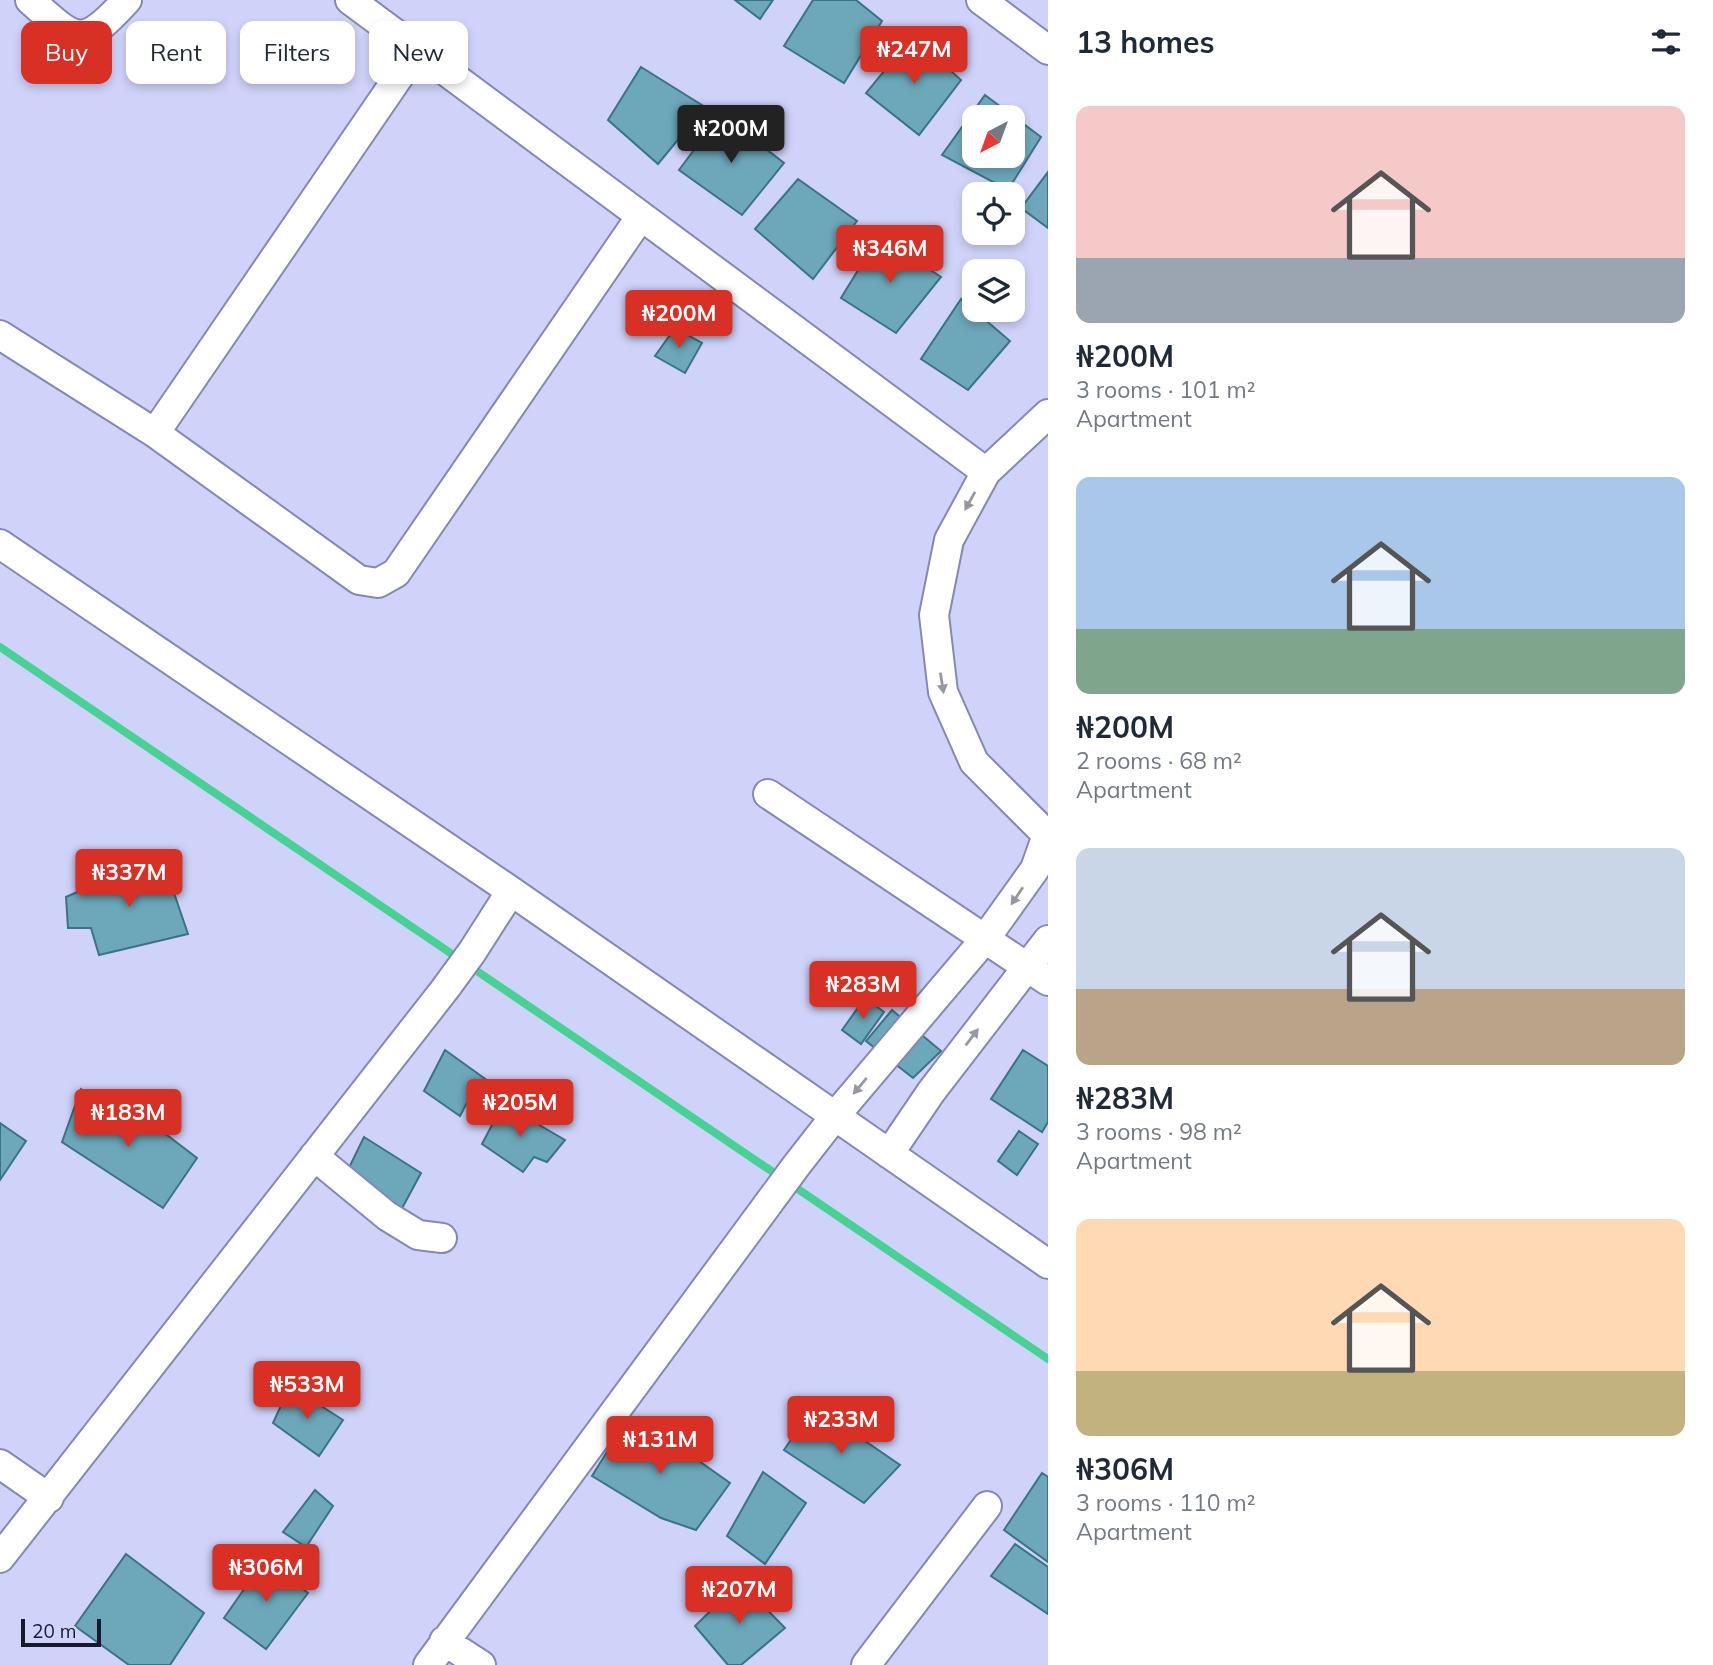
<!DOCTYPE html>
<meta charset="utf-8">
<style>
:root{--surface:#fff;--page:#f2f2f3;--text:#1f2937;--muted:#747a83;--accent:#d93025}
body{margin:0;font-family:Mulish,sans-serif;background:var(--page);color:var(--text);height:100vh;display:flex;flex-direction:column;font-size:26px;white-space:nowrap}
*{box-sizing:border-box;margin:0}
p{font-size:23px;color:var(--muted)}
.icon{flex:none;width:38px;height:38px;fill:none;stroke:currentColor;stroke-width:2;stroke-linecap:round;stroke-linejoin:round}
.map{position:relative;flex:1;overflow:hidden}
.sheet{display:flex;flex-direction:column;background:var(--surface);width:665px}
.sheet>*{flex:none}
.top-card{position:absolute;left:21px;top:21px;width:665px;height:63px;display:flex;gap:14px}
.needle{width:46px;rotate:221deg}
.tools{position:absolute;left:962px;top:105px;display:grid;gap:14px}
.tools a{display:grid;place-items:center;width:63px;height:63px;border-radius:14px;background:var(--surface);box-shadow:0 4px 10px #0003;font-size:35px}
.scale{position:absolute;left:21px;bottom:18px;width:80px;box-sizing:border-box;padding-left:7px;border:4px solid #18192a;border-top:0;font-size:19px;line-height:24px;white-space:nowrap;color:#18192a;-webkit-text-stroke:5px #cfd3f9;paint-order:stroke}
.price{position:absolute;translate:-50% -60px;padding:0 16px;border-radius:7px;background:var(--accent);color:#fff;font-size:23px;line-height:46px;filter:drop-shadow(0 2px 4px #0008)}
.price::after{content:'';position:absolute;left:50%;top:42px;width:21px;height:16px;margin-left:-10px;background:inherit;clip-path:polygon(0 0,100% 0,50% 100%)}
.price.on{background:#222;color:#fff}
ul{padding:0;list-style:none}
li{display:grid;align-content:center;gap:14px;height:371px;padding:0 28px}
li span{display:grid;place-items:center;height:217px;border-radius:14px;color:#555}
li>.icon{margin-inline-start:auto}
span .icon{width:126px;height:126px;fill:#fffc;stroke-width:1}
li b{font-size:30px}
h2{display:flex;justify-content:space-between;align-items:center;height:84px;padding:0 28px;font-size:30px}
.pill{padding:0 24px;border-radius:14px;background:var(--surface);box-shadow:0 4px 10px #0003;font-size:24px;line-height:63px}
.pill.on{background:var(--accent);color:#fff}
main{display:flex;flex:1;min-height:0}
.map>svg:first-child{display:block}
.lines{fill:none;stroke-linecap:round;stroke-linejoin:round}
.stream{stroke:#48d194;stroke-width:8}
.building{fill:#6da8ba;stroke:#3a7385;stroke-width:2;fill-rule:evenodd}
.minor-casing{stroke:#8488b4;stroke-width:32}
.minor{stroke:#fff;stroke-width:28}
.oneway{fill:#97989f}
</style>
<main>
<div class="map">
<svg width="1048" height="1665" viewBox="0 0 1048 1665">
<rect width="100%" height="100%" fill="#cfd3f9"/>
<g class="lines">
<path class="stream" d="M0 647 1048 1359"/>
</g>
<path class="building" d="M735 0H773L760 19Z
M813 0H856L882 21 844 83 784 46Z
M913 36 961 80 919 135 866 93Z
M641 67 705 107 658 164 608 120Z
M985 95 1041 137 1008 190 942 155ZM975 117H1013V156H975Z
M721 114 784 163 742 215 679 170Z
M1048 172V228L1021 208Z
M798 179 857 221 813 279 755 229Z
M879 236 941 277 896 333 841 298Z
M961 299 1010 341 968 390 921 359Z
M675 328 702 343 685 373 655 356Z
M161 855 188 934 99 955 91 928H68L66 897Z
M865 998 884 1012 861 1044 842 1030Z
M892 1010 941 1051 913 1078 866 1041Z
M445 1050 495 1086 480 1104 470 1097 460 1116 424 1091Z
M1023 1050 1048 1066V1122L1042 1132 991 1099Z
M81 1089 141 1129 146 1119 197 1158 163 1208 62 1142Z
M503 1104 565 1140 547 1162 534 1157 523 1172 482 1144Z
M0 1123 26 1141 0 1180Z
M1019 1131 1038 1144 1017 1175 998 1161Z
M364 1137 421 1173 400 1212 346 1174Z
M290 1386 343 1420 319 1456 273 1423Z
M814 1406 900 1465 864 1503 784 1450Z
M625 1423 651 1427 730 1483 696 1530 661 1518 592 1476Z
M763 1472 806 1503 765 1564 727 1536Z
M1042 1473 1048 1477V1562L1004 1530Z
M315 1490 333 1506 306 1547 283 1532Z
M1015 1544 1048 1567V1614L991 1576Z
M126 1554 204 1613 170 1665H129L75 1626Z
M265 1559 308 1593 266 1649 224 1618Z
M740 1582 785 1628 741 1665H728L695 1626Z"/>
<g class="lines">
<defs>
<path id="minor" d="M30 0C77 42 81 50 127 0
M350 0 986 472
M981 0 1048 50
M417 50 155 433 359 580 378 583 396 573 641 216
M0 335 155 433
M1048 414 986 472 949 540 934 615 943 692 974 762 1048 836
M0 544 511 891 1048 1264
M768 794 1048 981
M889 1154 931 1092 1048 940
M314 1156 387 1216 418 1235 442 1238
M0 1464 49 1498
M0 1558 445 989 472 952 511 891
M444 1641 481 1665
M428 1665 796 1166 835 1116 985 939 1035 869 1047 835
M866 1665 987 1506"/>
</defs>
<use href="#minor" class="minor-casing"/>
<use href="#minor" class="minor"/>
</g>
<defs><path id="oneway-solid" d="M-6-.8H1V-3.2L6.5 0L1 3.2V.8H-6Z" transform="scale(1.75)"/></defs>
<g class="oneway">
<use href="#oneway-solid" transform="translate(970 501) rotate(119)"/>
<use href="#oneway-solid" transform="translate(942 683) rotate(81)"/>
<use href="#oneway-solid" transform="translate(1017 896) rotate(124)"/>
<use href="#oneway-solid" transform="translate(972 1037) rotate(-53)"/>
<use href="#oneway-solid" transform="translate(860 1086) rotate(130)"/>
</g>
</svg>
<div class="tools">
<a><svg class="needle" viewBox="-14 -14 28 28"><path d="M0-13l5 13h-10z" fill="#e53935"/><path d="M0 13l5-13h-10z" fill="#747a83"/></svg></a>
<a><svg class="icon" aria-label="locate" viewBox="0 0 24 24"><circle cx="12" cy="12" r="6"/><path d="M12 2v4M12 18v4M2 12h4M18 12h4"/></svg></a>
<a><svg class="icon" aria-label="layers" viewBox="0 0 24 24"><path d="M12 4l9 5-9 5-9-5zM3 14l9 5 9-5"/></svg></a>
</div>
<div class="scale">20 m</div>
<b class="price" style="left:914px;top:86px">₦247M</b>
<b class="price on" style="left:731px;top:165px">₦200M</b>
<b class="price" style="left:890px;top:285px">₦346M</b>
<b class="price" style="left:679px;top:350px">₦200M</b>
<b class="price" style="left:129px;top:909px">₦337M</b>
<b class="price" style="left:863px;top:1021px">₦283M</b>
<b class="price" style="left:520px;top:1139px">₦205M</b>
<b class="price" style="left:128px;top:1149px">₦183M</b>
<b class="price" style="left:307px;top:1421px">₦533M</b>
<b class="price" style="left:841px;top:1456px">₦233M</b>
<b class="price" style="left:660px;top:1476px">₦131M</b>
<b class="price" style="left:266px;top:1604px">₦306M</b>
<b class="price" style="left:739px;top:1626px">₦207M</b>
<div class="top-card">
<a class="pill on">Buy</a>
<a class="pill">Rent</a>
<a class="pill">Filters</a>
<a class="pill">New</a>
</div>
</div>
<section class="sheet">
<h2>13 homes<svg class="icon" aria-label="filters" viewBox="0 0 24 24"><path d="M4 7h16M4 17h16"/><circle cx="9" cy="7" r="2"/><circle cx="15" cy="17" r="2"/></svg></h2>
<ul>
<li><span style="background:linear-gradient(#f6c9c9 70%,#9aa5b1 0)"><svg class="icon" aria-label="home" viewBox="0 0 24 24"><path d="M3 11l9-7 9 7M6 9v11h12V9"/></svg></span><div><b>₦200M</b><p>3 rooms · 101 m²</p><p>Apartment</p></div></li>
<li><span style="background:linear-gradient(#a9c7e8 70%,#7fa58c 0)"><svg class="icon" aria-label="home" viewBox="0 0 24 24"><path d="M3 11l9-7 9 7M6 9v11h12V9"/></svg></span><div><b>₦200M</b><p>2 rooms · 68 m²</p><p>Apartment</p></div></li>
<li><span style="background:linear-gradient(#c9d6e8 65%,#b9a48a 0)"><svg class="icon" aria-label="home" viewBox="0 0 24 24"><path d="M3 11l9-7 9 7M6 9v11h12V9"/></svg></span><div><b>₦283M</b><p>3 rooms · 98 m²</p><p>Apartment</p></div></li>
<li><span style="background:linear-gradient(#ffd9b3 70%,#c2b280 0)"><svg class="icon" aria-label="home" viewBox="0 0 24 24"><path d="M3 11l9-7 9 7M6 9v11h12V9"/></svg></span><div><b>₦306M</b><p>3 rooms · 110 m²</p><p>Apartment</p></div></li>
</ul>
</section>
</main>
